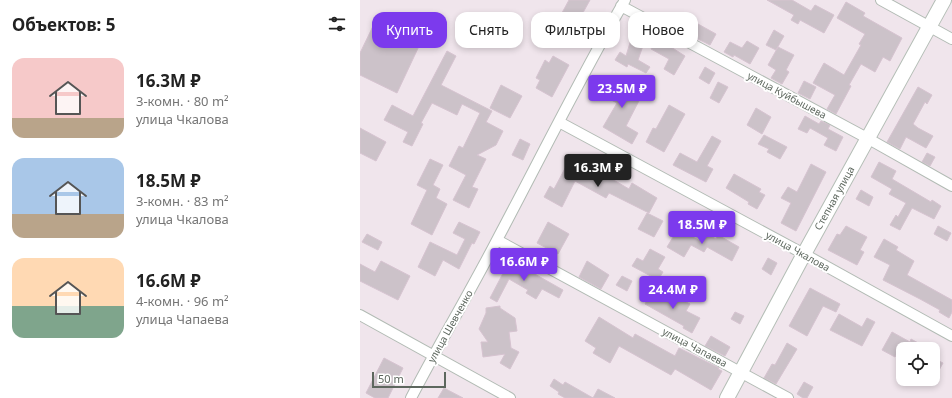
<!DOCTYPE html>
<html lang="ru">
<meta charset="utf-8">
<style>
:root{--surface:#fff;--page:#f2f2f2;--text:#222;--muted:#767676;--accent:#7c3aed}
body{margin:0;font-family:"Noto Sans",sans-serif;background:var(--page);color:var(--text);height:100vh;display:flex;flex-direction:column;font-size:15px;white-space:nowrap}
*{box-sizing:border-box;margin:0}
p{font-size:13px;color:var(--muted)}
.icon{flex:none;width:22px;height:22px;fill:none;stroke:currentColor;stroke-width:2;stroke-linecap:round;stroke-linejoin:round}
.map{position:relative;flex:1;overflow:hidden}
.side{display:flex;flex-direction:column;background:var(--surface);width:360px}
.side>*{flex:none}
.top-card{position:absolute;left:12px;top:12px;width:380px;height:36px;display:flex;gap:8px}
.buttons{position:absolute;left:536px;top:342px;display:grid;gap:8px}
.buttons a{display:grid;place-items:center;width:44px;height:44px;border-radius:8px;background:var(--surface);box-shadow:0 2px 6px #0003;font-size:20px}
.scale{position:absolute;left:12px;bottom:10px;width:74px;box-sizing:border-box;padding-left:4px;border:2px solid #5d675e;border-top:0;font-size:11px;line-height:14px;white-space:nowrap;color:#5d675e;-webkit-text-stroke:3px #fff;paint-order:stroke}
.price{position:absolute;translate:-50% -34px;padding:0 9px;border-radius:4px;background:var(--accent);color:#fff;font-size:13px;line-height:26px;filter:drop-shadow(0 1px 2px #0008)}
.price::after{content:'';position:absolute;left:50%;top:24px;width:12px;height:9px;margin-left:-6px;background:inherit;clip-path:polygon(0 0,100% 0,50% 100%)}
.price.selected{background:#222;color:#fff}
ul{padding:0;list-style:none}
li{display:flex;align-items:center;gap:12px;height:100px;padding:0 12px}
li span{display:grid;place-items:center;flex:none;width:112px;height:80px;border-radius:12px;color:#555}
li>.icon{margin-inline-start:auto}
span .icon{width:48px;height:48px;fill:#fffc;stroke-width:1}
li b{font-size:17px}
h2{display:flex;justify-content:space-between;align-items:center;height:48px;padding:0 12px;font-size:17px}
.chip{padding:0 14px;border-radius:12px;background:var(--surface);box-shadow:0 2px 6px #0003;font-size:14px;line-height:36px}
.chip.selected{background:var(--accent);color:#fff}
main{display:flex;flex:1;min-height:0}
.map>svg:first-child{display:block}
.building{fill:#ccc2c9;stroke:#d6c3d0}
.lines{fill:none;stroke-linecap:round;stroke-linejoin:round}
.minor-casing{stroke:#b2bbb4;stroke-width:12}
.secondary-casing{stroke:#b4beb6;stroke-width:16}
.minor{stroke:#fff;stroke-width:10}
.secondary{stroke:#fff;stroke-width:14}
.labels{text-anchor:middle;stroke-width:4;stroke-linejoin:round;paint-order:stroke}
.street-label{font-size:10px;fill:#5d675e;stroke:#fff}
</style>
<main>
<section class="side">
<h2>Объектов: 5<svg class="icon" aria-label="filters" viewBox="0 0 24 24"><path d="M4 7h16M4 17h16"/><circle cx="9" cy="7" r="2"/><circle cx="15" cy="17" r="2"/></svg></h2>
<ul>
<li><span style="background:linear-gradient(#f6c9c9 75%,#b9a48a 0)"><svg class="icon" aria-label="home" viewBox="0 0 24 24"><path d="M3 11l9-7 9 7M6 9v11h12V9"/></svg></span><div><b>16.3M ₽</b><p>3-комн. · 80 m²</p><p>улица Чкалова</p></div></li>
<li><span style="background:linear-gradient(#a9c7e8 70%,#b9a48a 0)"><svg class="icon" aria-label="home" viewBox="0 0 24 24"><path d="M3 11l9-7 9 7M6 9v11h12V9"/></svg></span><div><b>18.5M ₽</b><p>3-комн. · 83 m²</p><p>улица Чкалова</p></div></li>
<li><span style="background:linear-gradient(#ffd9b3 60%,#7fa58c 0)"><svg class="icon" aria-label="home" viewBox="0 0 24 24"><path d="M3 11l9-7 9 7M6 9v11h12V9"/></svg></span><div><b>16.6M ₽</b><p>4-комн. · 96 m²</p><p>улица Чапаева</p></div></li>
</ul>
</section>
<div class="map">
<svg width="592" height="398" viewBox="0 0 592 398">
<rect width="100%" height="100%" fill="#f0e5ec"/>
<path class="building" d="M209 0H230L214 29 205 24 198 36 174 23 179 13 197 22Z
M407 0H432L451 11 455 5 474 15 464 33 440 20 438 24 431 20 434 15Z
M486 2 505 13 503 16 542 38 530 61 523 57 515 72 501 64 489 85 491 86 476 114 467 109 475 95 453 83 464 63 484 75 501 45 499 44 505 34 477 18Z
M329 19 356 34 350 45 322 31Z
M15 22 60 44 37 93 0 75V53Z
M414 30 424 36 416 50 406 45Z
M272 36 285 40 278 60 290 67 286 73 268 64 267 67 255 60 260 52 266 56Z
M297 38 325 56 314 75 304 69 309 59 291 49Z
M387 41 399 48 390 64 374 55 373 57 364 52 370 42 382 48Z
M418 47 434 55 426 70 429 72 422 84 411 78 416 70 408 65Z
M87 51 96 56 81 85 132 111 126 122 143 131 136 145 117 155 126 159 112 187 118 189 109 208 93 200 106 175 89 166 99 146 103 148 120 113 102 104 97 115 72 103 61 123 63 124 52 146 43 142 48 132 24 120 32 105 53 116Z
M193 56 209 65 192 97 176 88 180 80 176 78 185 60 189 63Z
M345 67 355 73 349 84 339 78Z
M263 79 284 91 266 126 278 133 272 144 243 127 257 103 238 93 244 83 257 91Z
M444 81 456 87 450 99 438 93Z
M358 82 368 87 359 103 350 98Z
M141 85 162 96 150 118 130 108Z
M558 87 572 95 567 104 565 102 553 124 558 128 573 136 566 148 546 137 540 149 527 142Z
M309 105 325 114 304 152 286 142 293 128 296 129Z
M396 108 411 117 402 134 387 125Z
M445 116 459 124 461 121 470 125 468 129 483 137 476 151 464 145 468 138 450 128 447 133 438 129Z
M0 128 26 142 16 161 0 153Z
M404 135 427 147 420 159 407 152 409 149 398 144Z
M352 136 361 141 347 166 353 169 346 182 313 165 320 153 337 162Z
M160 139 170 144 163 160 152 155Z
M567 153 575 157 570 166 562 162Z
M70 159 83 165 73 185 80 189 76 198 87 204 72 235 51 224 67 190 57 185Z
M210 159 243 178 245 175 269 189 272 183 297 198 289 213 249 193 246 198 215 181 202 207 184 197 190 186 194 189Z
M519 162 536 171 532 179 571 202 572 200 581 206 574 219 552 208 540 230 530 225 536 215 538 217 546 203 529 194 532 189 511 177Z
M451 164 466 172 436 231 421 223 431 203 421 198 428 187 437 192Z
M374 174 401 189 399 192 405 195 397 209 388 204 389 202 366 188Z
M501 190 513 197 509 206 496 199Z
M287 213 303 221 294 237 278 229Z
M99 222 120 232 114 244 112 243 99 269 83 260 75 276 58 267 70 242 97 255 105 239 93 233Z
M188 222 209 234 198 254 177 243Z
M486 226 507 237 500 250 504 252 497 265 468 250 477 234 480 235Z
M578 226 591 233 587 241 574 234Z
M318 229 342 242 346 234 356 239 358 235 379 247 372 261 347 247 344 252 331 245 324 257 307 247Z
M7 234 22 242 18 250 2 242Z
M524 239 538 247 536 250 554 261 547 275 592 300V312L589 318 579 312 580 310 560 299 523 280 530 265 514 257Z
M290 249 305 257 298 269 303 272 298 280 272 266 277 258 283 261Z
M408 258 417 263 411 275 402 269Z
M150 260 203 290 199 298 182 289 176 299 166 293 168 290 149 279 137 302 130 298Z
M21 261 50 276 38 300 0 281V264L15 272Z
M227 261 249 275 241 289 219 277Z
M262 276 272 281 267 291 256 285Z
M450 288 480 304 476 312 463 306 447 336 429 326Z
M293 289 315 300 316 297 330 304 326 311 340 318 332 333 323 328 324 326 285 304Z
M140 306V308L155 318 157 331 149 332 151 348 159 352 150 369 140 363 145 354 123 357 121 342H128L119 329 126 313V308Z
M375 312 384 316 380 324 371 319Z
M479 314 502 327 507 318 515 322 502 346 470 330Z
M239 317 273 338 275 334 315 356 319 348 359 368 358 369 362 371 351 390 315 369 311 375 259 346 250 363 233 353 236 348 225 341Z
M532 332 550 342 551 339 569 349H543V357L537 353 535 357 522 350Z
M351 336 370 347 365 356 345 346Z
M427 343 437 349 416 384 404 378 412 364 415 365Z
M24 358 43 368 28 398H15L6 393Z
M573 358 583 363 573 381Z
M194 379 203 385 205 382 233 398 238 389 255 398H205L198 394 199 392 190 386Z
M444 382 453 387 447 398H443L437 394Z
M84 388 103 398H78Z"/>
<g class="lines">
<defs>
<path id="minor" d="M521 0 592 39
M261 6 507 138 592 186
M199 122 444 254 592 336
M137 240 428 398
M0 315 150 398
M51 398C79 344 110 292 138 238 180 159 220 78 265 0"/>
<path id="secondary" d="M367 398 444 254 584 0"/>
</defs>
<use href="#minor" class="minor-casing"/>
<use href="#secondary" class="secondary-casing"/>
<use href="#minor" class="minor"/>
<use href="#secondary" class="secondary"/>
</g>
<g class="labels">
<g class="street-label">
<text transform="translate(427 95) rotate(28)" y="4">улица Куйбышева</text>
<text transform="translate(474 198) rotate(-61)" y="4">Степная улица</text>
<text transform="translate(438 251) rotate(29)" y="4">улица Чкалова</text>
<text transform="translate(90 326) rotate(-61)" y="4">улица Шевченко</text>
<text transform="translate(335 347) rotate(28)" y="4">улица Чапаева</text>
</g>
</g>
</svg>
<div class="buttons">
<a><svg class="icon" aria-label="locate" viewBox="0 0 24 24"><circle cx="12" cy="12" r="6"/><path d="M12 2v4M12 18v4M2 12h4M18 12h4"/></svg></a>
</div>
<div class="scale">50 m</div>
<b class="price" style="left:262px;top:109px">23.5M ₽</b>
<b class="price selected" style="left:238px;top:188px">16.3M ₽</b>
<b class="price" style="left:342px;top:245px">18.5M ₽</b>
<b class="price" style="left:164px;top:282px">16.6M ₽</b>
<b class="price" style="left:313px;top:310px">24.4M ₽</b>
<div class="top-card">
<a class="chip selected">Купить</a>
<a class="chip">Снять</a>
<a class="chip">Фильтры</a>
<a class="chip">Новое</a>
</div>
</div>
</main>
